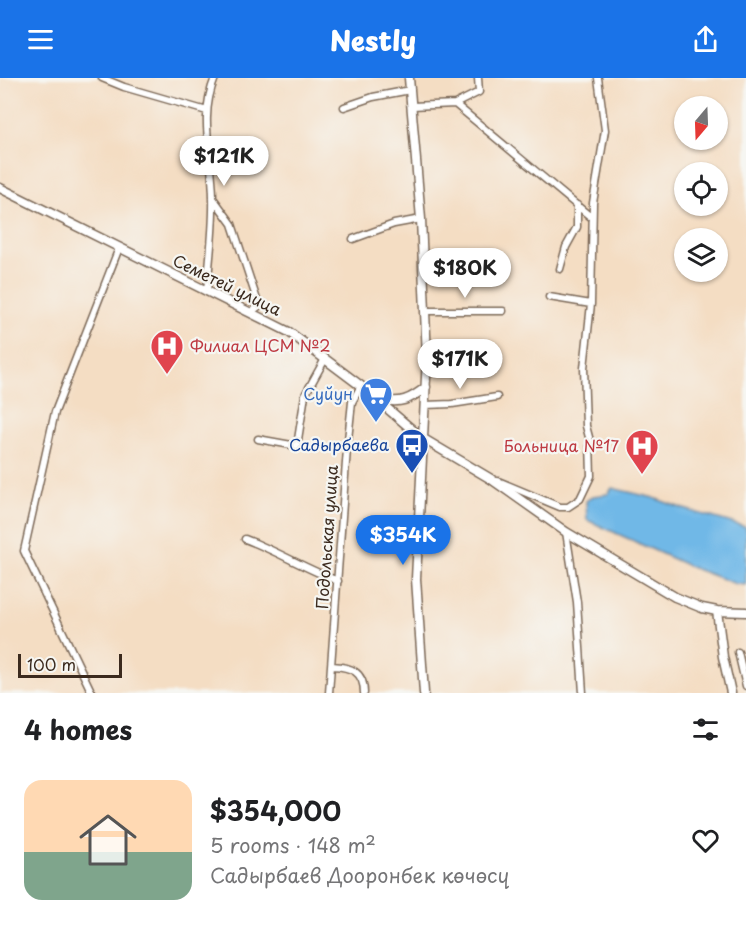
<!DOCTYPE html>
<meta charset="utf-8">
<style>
:root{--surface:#fff;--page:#f6f6f6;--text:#202124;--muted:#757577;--accent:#1a73e8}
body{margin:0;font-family:"Playpen Sans",sans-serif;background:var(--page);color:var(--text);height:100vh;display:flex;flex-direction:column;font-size:22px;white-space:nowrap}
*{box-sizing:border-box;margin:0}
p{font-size:20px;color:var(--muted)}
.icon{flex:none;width:33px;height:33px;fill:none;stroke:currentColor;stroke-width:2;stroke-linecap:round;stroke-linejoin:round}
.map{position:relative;height:615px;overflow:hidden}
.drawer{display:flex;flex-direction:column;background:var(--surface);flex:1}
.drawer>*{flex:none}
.needle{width:39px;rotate:199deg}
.fabs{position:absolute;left:674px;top:18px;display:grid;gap:12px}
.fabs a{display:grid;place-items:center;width:54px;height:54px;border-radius:50%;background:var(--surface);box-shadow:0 2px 4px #0004;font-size:30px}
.scale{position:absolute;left:18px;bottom:15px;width:104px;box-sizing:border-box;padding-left:6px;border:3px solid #3b2a1e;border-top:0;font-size:16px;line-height:21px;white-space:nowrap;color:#3b2a1e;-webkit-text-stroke:4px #f6f6f2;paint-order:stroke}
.price{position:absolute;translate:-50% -51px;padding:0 14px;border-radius:21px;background:#fff;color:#222;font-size:20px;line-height:39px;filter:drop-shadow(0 2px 3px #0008)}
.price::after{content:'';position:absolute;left:50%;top:36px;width:18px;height:14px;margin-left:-9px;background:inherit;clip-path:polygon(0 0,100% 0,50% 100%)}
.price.on{background:var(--accent);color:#fff}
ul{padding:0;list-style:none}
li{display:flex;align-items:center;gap:18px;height:150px;padding:0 24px}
li span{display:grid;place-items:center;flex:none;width:168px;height:120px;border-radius:18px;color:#555}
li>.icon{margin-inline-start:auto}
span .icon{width:72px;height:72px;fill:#fffc;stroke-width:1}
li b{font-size:26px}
h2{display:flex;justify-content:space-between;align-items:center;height:72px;padding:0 24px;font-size:26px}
header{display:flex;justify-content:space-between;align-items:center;height:78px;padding:0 24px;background:var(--accent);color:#fff;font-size:27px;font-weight:800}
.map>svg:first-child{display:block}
.water{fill:#6fb8e7;stroke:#557182;stroke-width:1.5}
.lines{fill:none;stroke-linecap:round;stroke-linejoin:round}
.street-casing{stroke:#7c6958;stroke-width:9}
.secondary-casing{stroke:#7c6958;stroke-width:11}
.street{stroke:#fff;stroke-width:6}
.secondary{stroke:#fff;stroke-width:8}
.labels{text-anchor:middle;stroke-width:4.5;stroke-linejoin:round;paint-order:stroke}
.street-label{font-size:16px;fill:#3b2a1e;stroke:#f6f6f2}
.health-label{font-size:16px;fill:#be3a42;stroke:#f6f6f2;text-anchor:start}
.shop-label{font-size:16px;fill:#366cbe;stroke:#f6f6f2;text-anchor:end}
.transit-label{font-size:16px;fill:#164399;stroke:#f6f6f2;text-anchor:end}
</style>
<header><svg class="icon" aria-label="menu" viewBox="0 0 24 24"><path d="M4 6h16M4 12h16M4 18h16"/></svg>Nestly<svg class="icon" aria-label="share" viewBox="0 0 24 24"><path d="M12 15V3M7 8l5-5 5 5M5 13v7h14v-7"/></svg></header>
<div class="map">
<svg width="746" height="615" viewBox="0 0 746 615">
<rect width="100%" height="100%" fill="#f6f6f2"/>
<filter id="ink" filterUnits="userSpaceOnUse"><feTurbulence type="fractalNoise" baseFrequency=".0167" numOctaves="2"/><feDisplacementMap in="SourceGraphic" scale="12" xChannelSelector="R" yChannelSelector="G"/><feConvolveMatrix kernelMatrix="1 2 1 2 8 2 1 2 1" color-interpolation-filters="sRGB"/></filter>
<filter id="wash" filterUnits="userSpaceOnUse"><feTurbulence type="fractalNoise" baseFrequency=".008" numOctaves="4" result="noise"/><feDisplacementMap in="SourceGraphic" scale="24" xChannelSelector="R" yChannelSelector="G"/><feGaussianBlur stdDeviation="1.35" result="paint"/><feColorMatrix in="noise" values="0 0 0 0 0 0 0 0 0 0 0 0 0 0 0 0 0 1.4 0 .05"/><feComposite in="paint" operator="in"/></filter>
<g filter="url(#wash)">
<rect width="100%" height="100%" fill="#f4ddc3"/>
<path class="water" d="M612 410 654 420 684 431 746 449V507L736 506 693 490 587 442 586 423 593 418 608 416Z"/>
</g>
<g filter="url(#ink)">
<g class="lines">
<defs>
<path id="street" d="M102 0 124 9 207 33
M455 26 479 14 478 0
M412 28 455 26 592 140
M344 29 373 19 410 12
M213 120 232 146 259 228 251 234
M353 161 394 146 421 141
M560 191 566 169 577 149V127
M207 214C209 183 214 151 213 120 213 79 198 40 215 0
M549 219 591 226
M426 233H503
M427 279 496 277
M425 327 452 326 497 319
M258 361 297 368 305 317 325 281
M498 403 560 429H568L580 421 591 398 590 363 586 348 584 290 591 226 593 125 605 52 598 0
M566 454 577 524 583 615
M245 461C277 473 306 491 338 503
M738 574 746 608
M332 588C351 589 364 593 364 615
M92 615 24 473 55 334 119 170
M329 615 347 371 352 324 361 308"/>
<path id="secondary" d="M409 0 421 141 427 279 416 501 424 615
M0 110 289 254 361 308 422 360 491 401 566 454 675 519 702 530 717 533 746 534
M380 321C400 327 411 321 426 309
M717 533 723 579 731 615"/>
</defs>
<use href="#street" class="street-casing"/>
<use href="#secondary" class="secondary-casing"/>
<use href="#street" class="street"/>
<use href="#secondary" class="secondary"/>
</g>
</g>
<defs>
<symbol id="hospital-pin" viewBox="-11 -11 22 30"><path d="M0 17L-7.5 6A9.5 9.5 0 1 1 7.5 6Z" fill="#e0444e" stroke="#f6f6f2"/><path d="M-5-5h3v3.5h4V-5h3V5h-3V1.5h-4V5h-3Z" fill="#fff"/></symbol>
<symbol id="supermarket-pin" viewBox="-11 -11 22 30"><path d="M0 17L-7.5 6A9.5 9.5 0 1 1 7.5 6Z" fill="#3f7fe0" stroke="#f6f6f2"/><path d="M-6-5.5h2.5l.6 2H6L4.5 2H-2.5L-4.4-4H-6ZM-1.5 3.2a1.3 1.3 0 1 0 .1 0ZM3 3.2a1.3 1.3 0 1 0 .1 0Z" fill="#fff"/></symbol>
<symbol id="bus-pin" viewBox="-11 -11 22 30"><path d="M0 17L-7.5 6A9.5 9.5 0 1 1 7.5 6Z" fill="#1a4fb4" stroke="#f6f6f2"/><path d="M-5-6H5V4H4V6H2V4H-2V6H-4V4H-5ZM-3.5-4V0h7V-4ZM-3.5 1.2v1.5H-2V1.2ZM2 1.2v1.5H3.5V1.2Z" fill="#fff"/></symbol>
</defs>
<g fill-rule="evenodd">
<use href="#hospital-pin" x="148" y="249" width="38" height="52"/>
<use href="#supermarket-pin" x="357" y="297" width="38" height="52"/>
<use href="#bus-pin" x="393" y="348" width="38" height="52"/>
<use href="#hospital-pin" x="623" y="349" width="38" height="52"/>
</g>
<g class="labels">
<g class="street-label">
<text transform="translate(227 207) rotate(26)" y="6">Семетей улица</text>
<text transform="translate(327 459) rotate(-86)" y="6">Подольская улица</text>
</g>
<g class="health-label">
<text x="190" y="274">Филиал ЦСМ №2</text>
<text x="619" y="374" text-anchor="end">Больница №17</text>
</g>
<g class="shop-label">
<text x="353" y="322">Суйун</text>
</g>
<g class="transit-label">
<text x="389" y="373">Садырбаева</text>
</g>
</g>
</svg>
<div class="fabs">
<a><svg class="needle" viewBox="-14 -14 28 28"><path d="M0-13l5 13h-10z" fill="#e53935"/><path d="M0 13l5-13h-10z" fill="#757577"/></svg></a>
<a><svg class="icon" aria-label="locate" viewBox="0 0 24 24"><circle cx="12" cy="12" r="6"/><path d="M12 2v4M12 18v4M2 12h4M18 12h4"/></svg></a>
<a><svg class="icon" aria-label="layers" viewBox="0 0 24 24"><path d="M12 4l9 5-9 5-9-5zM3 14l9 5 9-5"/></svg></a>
</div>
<div class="scale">100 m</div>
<b class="price" style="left:224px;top:109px">$121K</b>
<b class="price" style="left:465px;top:221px">$180K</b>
<b class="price" style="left:460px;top:312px">$171K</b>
<b class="price on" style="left:403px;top:488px">$354K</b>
</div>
<section class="drawer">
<h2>4 homes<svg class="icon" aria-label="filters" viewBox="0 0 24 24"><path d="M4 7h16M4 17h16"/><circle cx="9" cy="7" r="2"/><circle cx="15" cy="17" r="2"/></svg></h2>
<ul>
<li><span style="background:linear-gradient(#ffd9b3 60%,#7fa58c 0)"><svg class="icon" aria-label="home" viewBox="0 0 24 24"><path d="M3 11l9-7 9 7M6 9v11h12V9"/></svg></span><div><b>$354,000</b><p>5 rooms · 148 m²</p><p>Садырбаев Дооронбек көчөсү</p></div><svg class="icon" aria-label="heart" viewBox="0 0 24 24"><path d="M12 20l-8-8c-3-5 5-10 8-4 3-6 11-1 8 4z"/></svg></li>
</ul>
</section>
